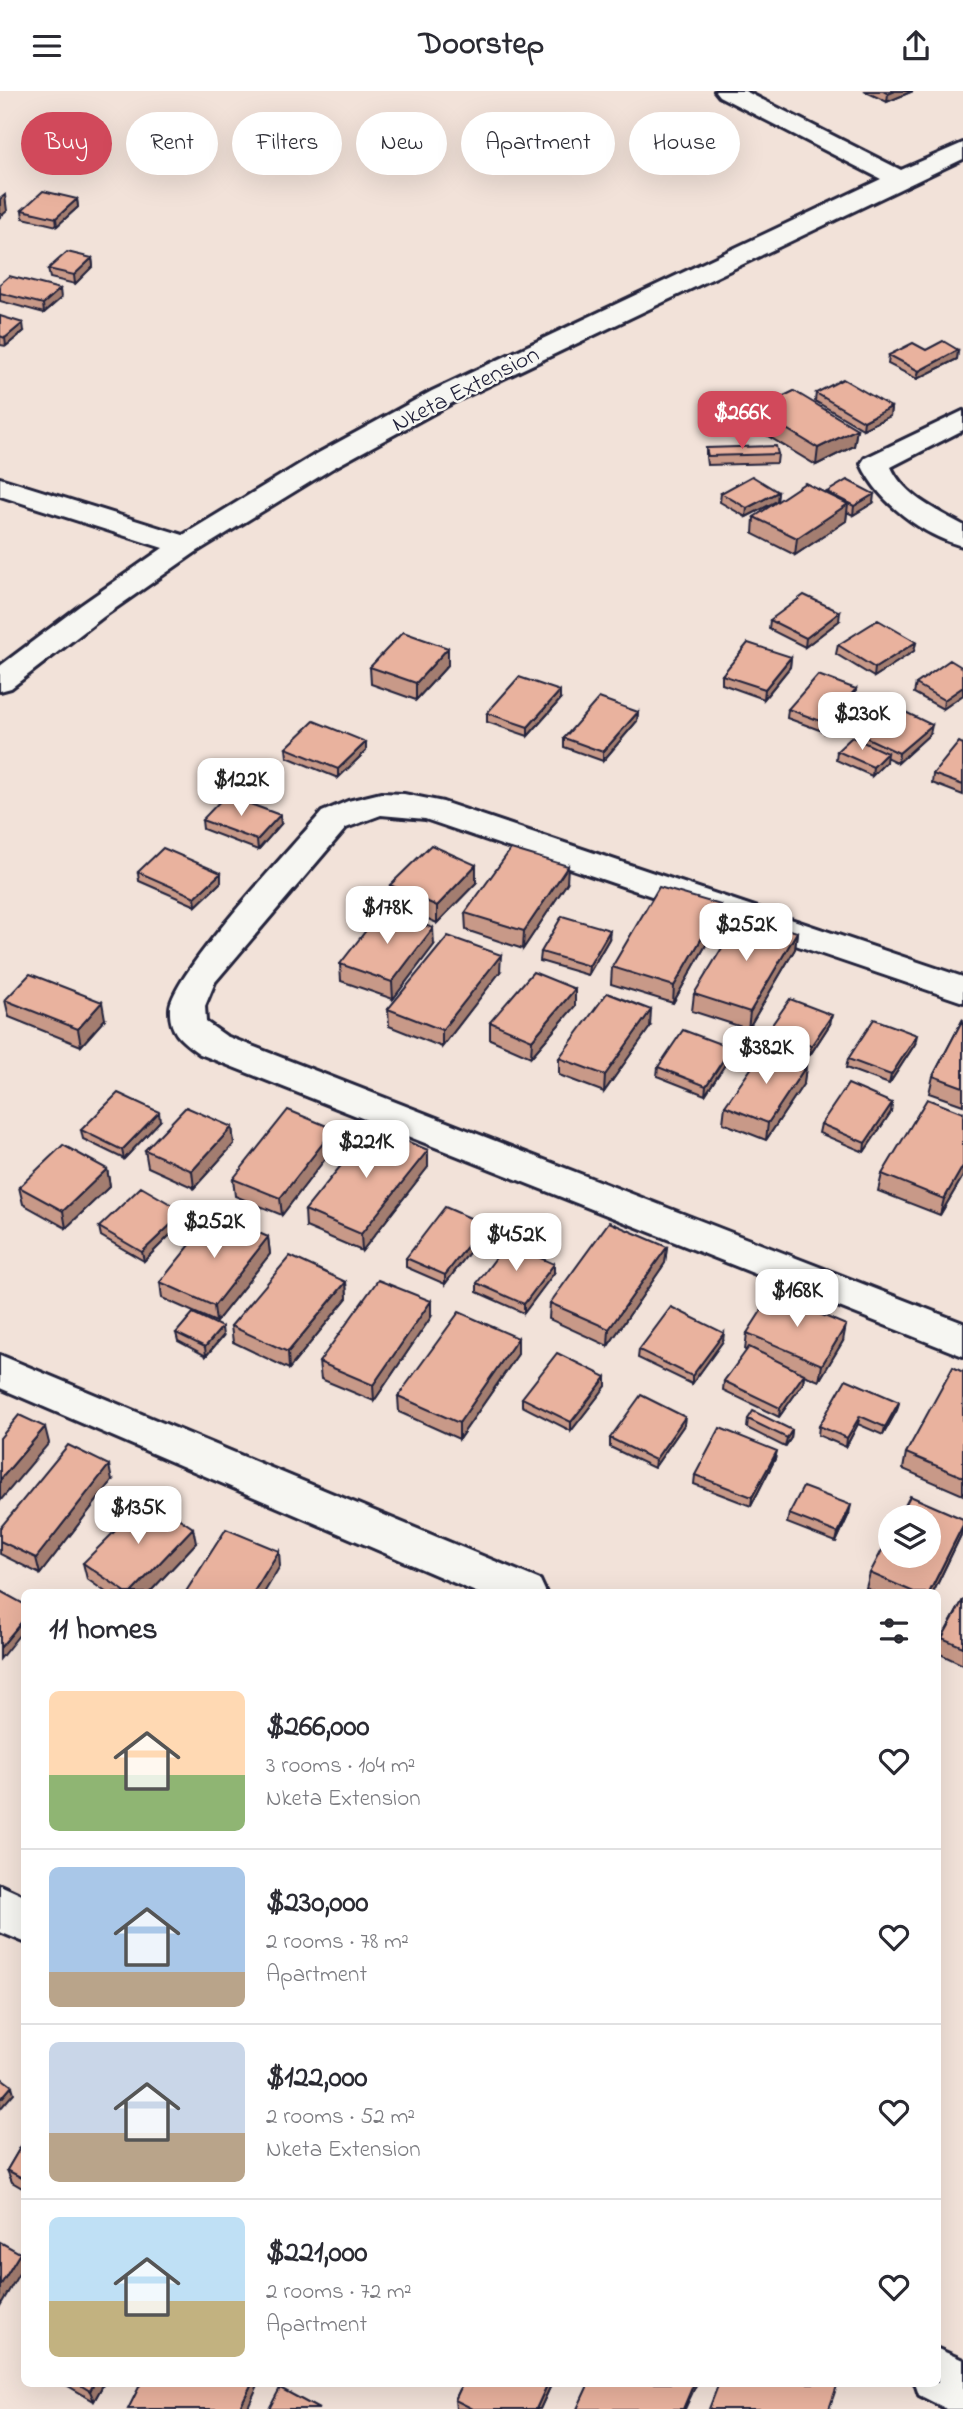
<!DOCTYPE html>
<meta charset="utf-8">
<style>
:root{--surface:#fff;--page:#f7f7f7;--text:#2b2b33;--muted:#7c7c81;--line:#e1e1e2;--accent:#d1495b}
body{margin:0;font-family:"Indie Flower",sans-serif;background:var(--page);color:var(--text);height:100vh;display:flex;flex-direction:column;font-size:26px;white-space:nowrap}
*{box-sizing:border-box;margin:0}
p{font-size:23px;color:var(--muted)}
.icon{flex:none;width:38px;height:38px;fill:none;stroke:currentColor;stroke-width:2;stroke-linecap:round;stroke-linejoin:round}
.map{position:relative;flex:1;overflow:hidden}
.side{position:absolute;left:21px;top:1498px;width:920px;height:798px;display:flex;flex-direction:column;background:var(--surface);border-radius:10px;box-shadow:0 7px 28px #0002}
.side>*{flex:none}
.hud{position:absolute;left:21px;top:21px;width:922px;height:63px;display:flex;gap:14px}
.tools{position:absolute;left:878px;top:1414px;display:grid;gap:14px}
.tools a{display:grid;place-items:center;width:63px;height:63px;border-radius:50%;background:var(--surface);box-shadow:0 7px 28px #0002;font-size:35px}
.price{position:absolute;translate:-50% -60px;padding:0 16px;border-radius:14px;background:#fff;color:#222;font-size:23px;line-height:46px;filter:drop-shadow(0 2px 4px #0008)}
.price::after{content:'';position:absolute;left:50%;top:42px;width:21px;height:16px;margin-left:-10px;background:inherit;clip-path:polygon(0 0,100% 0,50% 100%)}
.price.current{background:var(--accent);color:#fff}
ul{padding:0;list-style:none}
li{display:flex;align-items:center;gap:21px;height:175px;padding:0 28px}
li+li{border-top:2px solid var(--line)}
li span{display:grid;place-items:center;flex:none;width:196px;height:140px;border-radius:10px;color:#555}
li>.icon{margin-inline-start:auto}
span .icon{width:84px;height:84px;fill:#fffc;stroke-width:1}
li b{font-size:30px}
h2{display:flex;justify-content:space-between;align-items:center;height:84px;padding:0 28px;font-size:30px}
.tag{padding:0 24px;border-radius:32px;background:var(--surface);box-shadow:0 7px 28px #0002;font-size:24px;line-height:63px}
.tag.current{background:var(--accent);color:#fff}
header{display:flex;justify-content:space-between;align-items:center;height:91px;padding:0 28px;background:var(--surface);font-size:32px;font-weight:800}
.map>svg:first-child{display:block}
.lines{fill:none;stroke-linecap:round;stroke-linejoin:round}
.minor-casing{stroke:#22223b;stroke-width:6}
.minor{fill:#f6f6f2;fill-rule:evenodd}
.wall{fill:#c89988;stroke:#22223b;stroke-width:2}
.shaded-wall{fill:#a37d6f;stroke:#22223b;stroke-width:2}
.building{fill:#e9b29e;stroke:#22223b;stroke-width:2}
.labels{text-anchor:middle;stroke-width:5;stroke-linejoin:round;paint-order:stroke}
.far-street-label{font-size:24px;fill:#22223b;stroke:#f6f6f2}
</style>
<header><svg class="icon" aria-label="menu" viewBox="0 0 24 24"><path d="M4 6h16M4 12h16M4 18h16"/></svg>Doorstep<svg class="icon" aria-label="share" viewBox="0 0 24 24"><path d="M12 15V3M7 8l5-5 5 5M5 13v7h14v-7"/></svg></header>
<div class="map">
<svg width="963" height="2318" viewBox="0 0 963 2318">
<rect width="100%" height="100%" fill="#f2e2d9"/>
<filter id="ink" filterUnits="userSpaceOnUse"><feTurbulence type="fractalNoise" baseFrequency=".0143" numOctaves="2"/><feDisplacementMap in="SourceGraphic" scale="14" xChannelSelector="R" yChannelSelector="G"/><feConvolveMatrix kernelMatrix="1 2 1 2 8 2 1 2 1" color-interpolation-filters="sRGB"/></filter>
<g filter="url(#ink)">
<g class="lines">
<defs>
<path id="minor" d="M715 0H745L901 79 963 52V68L452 312 333 377 196 461 103 526 11 597 0 600V575L81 514 163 457 0 405V387L183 444 313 365 432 300 881 88 719 5Z
M963 320V339L891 376C904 405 936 419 963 434V455C923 445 878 411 861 373L865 367Z
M381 702 404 703 443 711 963 886V911L425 728 381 724 346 737 215 891 205 915 206 931 226 945 963 1232V1265L200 963C182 950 169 942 170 918 170 885 294 754 322 721L348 710Z
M0 1264 540 1489 546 1502H478L0 1297Z
M0 1794 24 1805V1851L0 1841Z
M938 2258 963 2269V2318H947L919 2304 915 2292H938Z"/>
</defs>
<use href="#minor" class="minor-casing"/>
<use href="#minor" class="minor"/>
</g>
<path class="wall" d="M864 0H913L887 11Z
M77 108 78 116 57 135 23 127 22 119Z
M92 167 93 175 75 193 50 187 48 178Z
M0 193 61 207 44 222 0 210Z
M0 225 24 240 6 255 0 254Z
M926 259H958L957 268 917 288 888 273 889 264Z
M816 302 891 316 890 325 863 338 815 310Z
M755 319 857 338 854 355 816 374 753 336Z
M706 357 778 363 777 372 707 374 706 366Z
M778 401 777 410 746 426 720 411 721 402Z
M827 401 873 412 853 424 847 421 846 430 795 464 753 443 754 426 827 403Z
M770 529 839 530 805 556 769 538Z
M916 551 914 560 874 586 836 563 838 554Z
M448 557V574L416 609 371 593 370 576Z
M791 566 790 576 764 608 722 593V584Z
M963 577V604L943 618 914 602 916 593Z
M856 598 854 608 825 641 787 627 788 618Z
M560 609 528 645 487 631V622Z
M638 621 637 630 603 670 564 656V647Z
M930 643 898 672 886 666V671L872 685 836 669 837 660 863 651V645Z
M963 653V704L932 692 933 683Z
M286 657 366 660 338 687 287 666Z
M202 729 281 733 258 759 203 738Z
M138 781 221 782V791L196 815 139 790Z
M476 792 437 832 390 811V794Z
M567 792 523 858 466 839 465 822Z
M721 814 719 831 673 912 611 893 612 876Z
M797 841 795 858 748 938 692 920 694 903Z
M609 848 588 884 540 870 541 861Z
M434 854 393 908 341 890 340 873Z
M500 881 442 956 389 935 388 918Z
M575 898V915L531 966 490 948V931Z
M5 909 105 928 81 955 9 926Z
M963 928V1014L929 1002 933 985Z
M830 933 810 964 768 947 769 938Z
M650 936 604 1001 559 984V967Z
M915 953 889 993 846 977 848 968Z
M731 957 730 966 705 1004 657 985 658 976Z
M806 975 804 992 766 1049 723 1032 725 1015Z
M892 1012 891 1021 864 1061 819 1042 821 1033Z
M963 1022V1085L940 1124 878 1100 882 1083Z
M160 1030 124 1068 83 1048 81 1039Z
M232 1036 234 1053 194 1097 148 1076 145 1059Z
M334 1038 335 1055 282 1124 235 1105 233 1088Z
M428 1059V1076L362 1160 306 1136 305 1119Z
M107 1078 110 1095 66 1137 23 1113 19 1096Z
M185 1129 144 1170 101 1145 99 1136Z
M484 1142 445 1193 406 1176V1167Z
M268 1146 270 1163 216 1231 162 1207 160 1191Z
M667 1156 665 1172 608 1255 549 1228 550 1212Z
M554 1182 524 1222 477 1201V1192Z
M346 1191 347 1207 289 1278 233 1251 231 1235Z
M431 1226 374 1310 321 1288 319 1271Z
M176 1242 223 1245 206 1265 178 1250Z
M747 1242 843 1250 819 1290 804 1284 803 1292 779 1326 723 1299 724 1290 747 1260 745 1259Z
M518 1247V1263L459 1348 399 1321 398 1305Z
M723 1250 692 1293 638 1267 639 1259Z
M963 1281V1404L903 1378 906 1362Z
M606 1286V1295L571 1340 522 1315V1307Z
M899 1311 897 1319 883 1344 858 1333 846 1356 818 1344 819 1335Z
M748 1328 792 1339 791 1347 785 1356 747 1337Z
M684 1334 654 1377 610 1356V1347Z
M775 1368 751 1415 694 1393 695 1384Z
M112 1390 40 1483 0 1463V1437Z
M789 1423H849L836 1451 787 1432Z
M963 1428V1438L961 1444 933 1502H876L866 1497 870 1482Z
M196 1452 149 1502H107L87 1488 83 1472Z
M963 1509V1574L938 1562 942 1547Z
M24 2050V2098L12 2091 7 2079Z
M63 2292H104L94 2310Z
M463 2292H552L540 2318H456L455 2309Z"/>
<path class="shaded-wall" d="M895 0H913L887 11 888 3Z
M5 104 7 120 0 126V108Z
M77 108 78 116 57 135 56 127Z
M92 167 93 175 75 193 74 184Z
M60 198 61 207 44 222 43 213Z
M23 232 24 240 6 255 5 247Z
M958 259 957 268 917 288 919 280Z
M891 316 890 325 863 338 864 330Z
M857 338 854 355 816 374 818 357Z
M778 401 777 410 746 426 747 417Z
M874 403 873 412 853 424 854 415Z
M848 413 846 430 795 464 797 447Z
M840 521 839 530 805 556 806 547Z
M916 551 914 560 874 586 875 577Z
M448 557V574L416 609V592Z
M791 566 790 576 764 608 765 598Z
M963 596V604L943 618 944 609Z
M856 598 854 608 825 641 826 632Z
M560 600V609L528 645V636Z
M638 621 637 630 603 670V661Z
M932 634 930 643 898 672 899 662Z
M366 651V660L338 687V678Z
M887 662 886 671 872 685 873 676Z
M280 724 281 733 258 759 257 749Z
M476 774V792L437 832V815Z
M568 775 567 792 523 858 524 840Z
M221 782V791L196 815 195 806Z
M721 814 719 831 673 912 674 895Z
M433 837 434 854 393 908 392 891Z
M610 839 609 848 588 884 589 875Z
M797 841 795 858 748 938 750 921Z
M501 864 500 881 442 956V939Z
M575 898V915L531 966 532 949Z
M102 911 105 928 81 955 78 938Z
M651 919 650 936 604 1001 605 984Z
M832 924 830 933 810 964 811 955Z
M917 944 915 953 889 993 891 984Z
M731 957 730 966 705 1004 706 995Z
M806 975 804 992 766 1049 768 1032Z
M892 1012 891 1021 864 1061 865 1052Z
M159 1021 160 1030 124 1068 122 1059Z
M232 1036 234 1053 194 1097 192 1080Z
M334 1038 335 1055 282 1124 280 1107Z
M428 1059V1076L362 1160 361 1143Z
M963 1075V1085L940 1124 944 1108Z
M107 1078 110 1095 66 1137 63 1120Z
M184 1121 185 1129 144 1170 142 1161Z
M484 1133V1142L445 1193V1184Z
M268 1146 270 1163 216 1231 214 1215Z
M667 1156 665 1172 608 1255 609 1238Z
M554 1173V1182L524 1222V1213Z
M346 1191 347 1207 289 1278 288 1261Z
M431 1210V1226L374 1310 373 1294Z
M846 1234 843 1250 819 1290 822 1274Z
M222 1236 223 1245 206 1265 205 1256Z
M724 1242 723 1250 692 1293V1285Z
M518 1247V1263L459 1348V1332Z
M804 1283 803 1292 779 1326 780 1317Z
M606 1286V1295L571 1340V1331Z
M899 1311 897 1319 883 1344 885 1336Z
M860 1325 858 1333 846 1356 847 1347Z
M685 1326 684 1334 654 1377 655 1369Z
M45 1336 49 1352 0 1410V1389Z
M792 1339 791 1347 785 1356 787 1347Z
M777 1360 775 1368 751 1415 752 1406Z
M109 1374 112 1390 40 1483 36 1467Z
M851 1414 849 1423 836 1451 838 1442Z
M963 1434 961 1444 933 1502H929Z
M193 1437 196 1452 149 1502H131Z
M279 1460 280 1475 264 1502H253Z
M24 1528V1538L0 1568V1557Z
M12 1995 14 2002 0 2018V2009Z
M20 2162 24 2174 0 2215V2195Z
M94 2292H104L94 2310 90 2300Z
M252 2292H259L247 2318H239Z
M548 2292H552L540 2318H536Z
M694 2292H697L685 2318H683Z"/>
<path class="building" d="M883 0H895L888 3Z
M43 100 77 108 56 127 22 119Z
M67 161 92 167 74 184 48 178Z
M9 185 60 198 43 213 0 202V193Z
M0 225 23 232 5 247 0 245Z
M943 250 958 259 919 280 889 264 913 252 926 259Z
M843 288 891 316 864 330 816 302Z
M794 300 857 338 818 357 755 319Z
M776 355 778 363 708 365 706 357Z
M752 385 778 401 747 417 721 402Z
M847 389 874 403 854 415 827 401Z
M805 392 848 413 797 447 754 426Z
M804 504 840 521 806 547 770 529Z
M878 529 916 551 875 577 838 554Z
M403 541 448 557 416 592 370 576Z
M748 552 791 566 765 598 722 584Z
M950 569 963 577V596L944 609 916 593Z
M818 584 856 598 826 632 788 618Z
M519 586 560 600 528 636 487 622Z
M599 607 638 621 603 661 564 647Z
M897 617 932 634 899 662 863 645Z
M314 630 366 651 338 678 286 657Z
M852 646 887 662 873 676 837 660Z
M959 651 963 653V694L933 683Z
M226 704 280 724 257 749 202 729Z
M431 754 476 774 437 815 390 794Z
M163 757 221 782 195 806 138 781Z
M511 758 568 775 524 840 465 822Z
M659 796 721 814 674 895 612 876Z
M382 819 433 837 392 891 340 873Z
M742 824 797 841 750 921 694 903Z
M562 825 610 839 589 875 541 861Z
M448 845 501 864 442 939 388 918Z
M533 881 575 898 532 949 490 931Z
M30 883 102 911 78 938 5 909Z
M607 902 651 919 605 984 559 967Z
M790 908 832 924 811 955 769 938Z
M874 928 917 944 891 984 848 968Z
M963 928V996L933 985Z
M683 939 731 957 706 995 658 976Z
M764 959 806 975 768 1032 725 1015Z
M848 993 892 1012 865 1052 821 1033Z
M118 1002 159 1021 122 1059 81 1039Z
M927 1008 963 1022V1075L944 1108 882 1083Z
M186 1016 232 1036 192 1080 145 1059Z
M288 1019 334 1038 280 1107 233 1088Z
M372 1036 428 1059 361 1143 305 1119Z
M63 1054 107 1078 63 1120 19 1096Z
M141 1096 184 1121 142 1161 99 1136Z
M445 1116 484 1133 445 1184 406 1167Z
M215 1123 268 1146 214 1215 160 1191Z
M609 1131 667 1156 609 1238 550 1212Z
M507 1152 554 1173 524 1213 477 1192Z
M290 1165 346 1191 288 1261 231 1235Z
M378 1189 431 1210 373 1294 319 1271Z
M772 1203 846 1234 822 1274 747 1242Z
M671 1216 724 1242 692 1285 639 1259Z
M459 1221 518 1247 459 1332 398 1305Z
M193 1222 222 1236 205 1256 176 1242Z
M749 1256 804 1283 780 1317 724 1290Z
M557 1262 606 1286 571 1331 522 1307Z
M953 1276 963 1281V1386L906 1362Z
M846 1288 899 1311 885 1336 860 1325 847 1347 819 1335Z
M641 1304 685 1326 655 1369 610 1347Z
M753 1320 792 1339 787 1347 748 1328Z
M19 1324 45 1336 0 1389V1347Z
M720 1337 777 1360 752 1406 695 1384Z
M68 1354 109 1374 36 1467 0 1450V1437Z
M803 1396 851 1414 838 1442 789 1423Z
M910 1405 963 1428V1434L929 1502H916L870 1482 891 1442V1465H929V1426H899Z
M148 1407 193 1437 131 1502H127L83 1472Z
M226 1438 279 1460 253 1502H185Z
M0 1500 24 1513V1528L0 1557Z
M963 1509V1556L942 1547Z
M0 1986 12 1995 0 2009Z
M24 2050V2088L7 2079Z
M0 2151 20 2162 0 2195Z
M77 2292H94L90 2300Z
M141 2292H252L239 2318H128Z
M463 2292H548L536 2318H473L455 2309Z
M589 2292H694L683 2318H577Z
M719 2292H838L829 2318H709Z
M280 2297 319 2318H269Z"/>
</g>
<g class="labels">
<g class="far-street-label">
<text transform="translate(465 297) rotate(-27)" y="8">Nketa Extension</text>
</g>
</g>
</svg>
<div class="tools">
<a><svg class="icon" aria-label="layers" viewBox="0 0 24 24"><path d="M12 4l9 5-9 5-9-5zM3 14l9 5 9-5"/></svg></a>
</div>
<b class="price current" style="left:742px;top:360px">$266K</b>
<b class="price" style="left:862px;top:661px">$230K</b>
<b class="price" style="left:241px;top:727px">$122K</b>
<b class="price" style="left:387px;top:855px">$178K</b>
<b class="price" style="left:746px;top:872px">$252K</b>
<b class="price" style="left:766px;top:995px">$382K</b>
<b class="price" style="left:366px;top:1089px">$221K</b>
<b class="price" style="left:214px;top:1169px">$252K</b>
<b class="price" style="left:516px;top:1182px">$452K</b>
<b class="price" style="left:797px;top:1238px">$168K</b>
<b class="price" style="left:138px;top:1455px">$135K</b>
<div class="hud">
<a class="tag current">Buy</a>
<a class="tag">Rent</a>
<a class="tag">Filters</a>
<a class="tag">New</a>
<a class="tag">Apartment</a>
<a class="tag">House</a>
</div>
<section class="side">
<h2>11 homes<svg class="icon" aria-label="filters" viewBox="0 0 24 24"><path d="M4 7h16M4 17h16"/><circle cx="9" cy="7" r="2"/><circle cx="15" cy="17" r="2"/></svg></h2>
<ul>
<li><span style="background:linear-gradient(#ffd9b3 60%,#8fb573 0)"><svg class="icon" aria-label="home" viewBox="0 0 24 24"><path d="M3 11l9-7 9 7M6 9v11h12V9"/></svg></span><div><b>$266,000</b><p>3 rooms · 104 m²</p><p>Nketa Extension</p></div><svg class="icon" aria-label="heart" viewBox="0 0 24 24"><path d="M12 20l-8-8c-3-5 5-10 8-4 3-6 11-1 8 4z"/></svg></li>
<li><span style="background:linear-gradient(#a9c7e8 75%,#b9a48a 0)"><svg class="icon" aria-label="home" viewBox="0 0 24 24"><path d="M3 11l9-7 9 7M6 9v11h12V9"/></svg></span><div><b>$230,000</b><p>2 rooms · 78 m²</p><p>Apartment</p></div><svg class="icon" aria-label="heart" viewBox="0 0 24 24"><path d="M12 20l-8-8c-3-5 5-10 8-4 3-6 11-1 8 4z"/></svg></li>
<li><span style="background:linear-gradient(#c9d6e8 65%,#b9a48a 0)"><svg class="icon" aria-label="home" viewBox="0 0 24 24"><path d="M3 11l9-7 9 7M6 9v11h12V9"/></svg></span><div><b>$122,000</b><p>2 rooms · 52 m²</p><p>Nketa Extension</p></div><svg class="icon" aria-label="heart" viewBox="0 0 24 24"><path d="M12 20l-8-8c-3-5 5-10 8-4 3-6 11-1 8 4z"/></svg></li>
<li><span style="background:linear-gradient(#bfe0f5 60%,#c2b280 0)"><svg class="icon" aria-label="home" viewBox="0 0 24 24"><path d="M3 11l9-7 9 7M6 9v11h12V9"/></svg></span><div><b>$221,000</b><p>2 rooms · 72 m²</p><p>Apartment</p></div><svg class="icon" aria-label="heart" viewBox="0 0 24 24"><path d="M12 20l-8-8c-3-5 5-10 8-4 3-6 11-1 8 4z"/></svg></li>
</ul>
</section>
</div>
